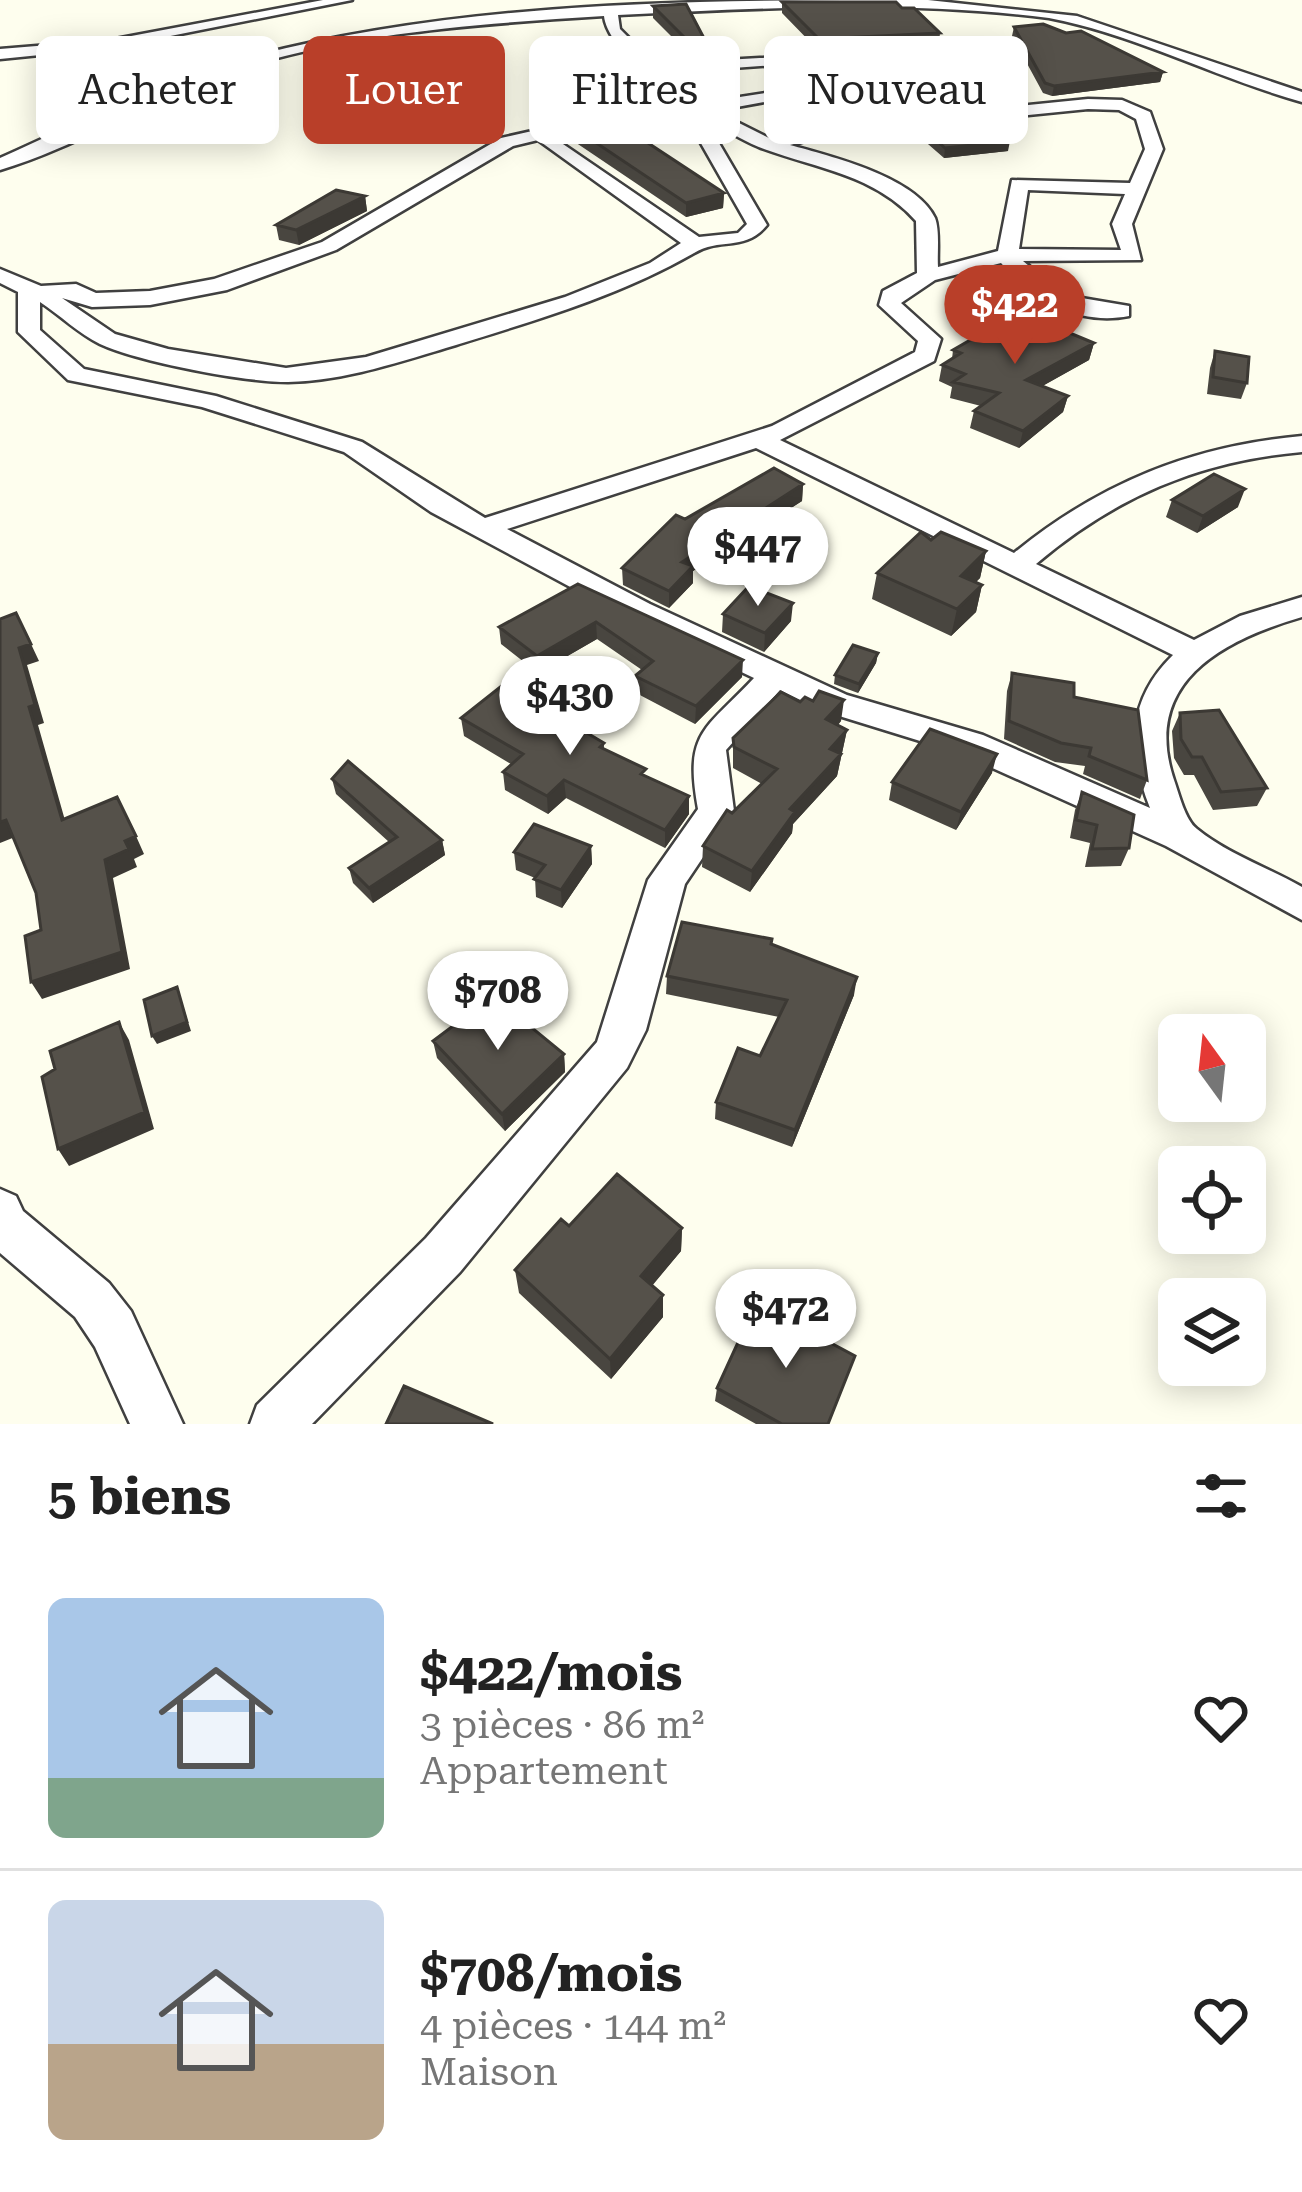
<!DOCTYPE html>
<html lang="fr">
<meta charset="utf-8">
<style>
:root{--surface:#fff;--page:#f6f6f6;--text:#222;--muted:#767676;--line:#e0e0e0;--accent:#b93f29}
body{margin:0;font-family:"Roboto Serif",serif;background:var(--page);color:var(--text);height:100vh;display:flex;flex-direction:column;font-size:45px;white-space:nowrap}
*{box-sizing:border-box;margin:0}
p{font-size:39px;color:var(--muted)}
.icon{flex:none;width:66px;height:66px;fill:none;stroke:currentColor;stroke-width:2;stroke-linecap:round;stroke-linejoin:round}
.map{position:relative;height:1424px;overflow:hidden}
.side{display:flex;flex-direction:column;background:var(--surface);flex:1}
.side>*{flex:none}
.banner{position:absolute;left:36px;top:36px;width:1230px;height:108px;display:flex;gap:24px}
.needle{width:78px;rotate:345deg}
.fabs{position:absolute;left:1158px;top:1014px;display:grid;gap:24px}
.fabs a{display:grid;place-items:center;width:108px;height:108px;border-radius:18px;background:var(--surface);box-shadow:0 6px 30px #0003;font-size:60px}
.price{position:absolute;translate:-50% -102px;padding:0 27px;border-radius:42px;background:#fff;color:#222;font-size:39px;line-height:78px;filter:drop-shadow(0 3px 6px #0008)}
.price::after{content:'';position:absolute;left:50%;top:72px;width:36px;height:27px;margin-left:-18px;background:inherit;clip-path:polygon(0 0,100% 0,50% 100%)}
.price.selected{background:var(--accent);color:#fff}
ul{padding:0;list-style:none}
li{display:flex;align-items:center;gap:36px;height:300px;padding:0 48px}
li+li{border-top:3px solid var(--line)}
li span{display:grid;place-items:center;flex:none;width:336px;height:240px;border-radius:18px;color:#555}
li>.icon{margin-inline-start:auto}
span .icon{width:144px;height:144px;fill:#fffc;stroke-width:1}
li b{font-size:51px}
h2{display:flex;justify-content:space-between;align-items:center;height:144px;padding:0 48px;font-size:51px}
.chip{padding:0 42px;border-radius:18px;background:var(--surface);box-shadow:0 6px 30px #0003;font-size:42px;line-height:108px}
.chip.selected{background:var(--accent);color:#fff}
.map>svg:first-child{display:block}
.lines{fill:none;stroke-linecap:round;stroke-linejoin:round}
.minor-casing{stroke:#404040;stroke-width:5}
.minor{fill:#fff;fill-rule:evenodd}
.wall{fill:#494640}
.shaded-wall{fill:#3c3934}
.building{fill:#55514a;stroke:#3c3934;stroke-width:3}
</style>
<div class="map">
<svg width="1302" height="1424" viewBox="0 0 1302 1424">
<rect width="100%" height="100%" fill="#fefeee"/>
<g class="lines">
<defs>
<path id="minor" d="M323 0H352L110 48 0 59V49L110 40Z
M928 0 1077 16 1302 92V102C1216 78 1137 35 1049 18 911 0 758 8 618 15L620 29 655 64 1005 44 1012 48 663 73 701 103 831 83 825 91 715 111 771 139 828 125 1088 99 1122 100 1150 112 1163 149 1132 224 1141 260 1023 261 1064 295 1129 306V316C1078 326 1033 300 1001 263L935 280 901 303 941 339 934 361 780 440 1014 553C1100 483 1191 446 1302 436V452C1199 461 1115 497 1036 564L1194 640 1240 616 1302 597V617C1222 640 1141 683 1174 780 1179 794 1185 820 1197 829 1226 853 1269 868 1302 887V920L1166 846 959 753 823 711 780 690 726 750 734 811 685 884 646 1030 627 1068 460 1272 312 1424H250L257 1405 426 1238 597 1042 648 880 698 809C684 732 704 731 754 678L628 618 431 512 344 452 202 407 68 380 18 332V292L0 283V269L41 286 76 284 96 293 150 291 214 279 322 242 501 138 541 129 699 237 738 233 747 224 698 138 695 114C668 99 607 47 604 16 475 24 341 33 218 76 144 103 75 148 0 170V158C81 122 160 81 246 58 465 0 702 0 928 0ZM1088 109 1119 110 1136 119 1145 149 1130 183 1012 180 998 251 938 267C937 253 940 231 935 218 916 177 830 156 790 145L828 135ZM713 123C730 132 747 143 764 149 819 169 875 175 916 221L917 273 883 291 879 305 918 341 915 352 772 426 485 518 362 442 216 396 84 369 40 330V302C60 315 79 334 100 344 139 362 244 382 288 382 345 381 402 361 456 345 539 319 619 296 694 253 720 237 745 252 767 225L716 138ZM538 140 681 243 650 263 565 297 366 357 286 368 168 349 115 334 62 298 92 307 150 305 227 290 336 250 513 146ZM1028 190 1125 194 1112 224 1121 250 1019 249ZM756 448 1173 655C1127 700 1127 750 1150 808L983 735 847 695 650 604 507 529Z
M0 1189 16 1196 23 1211 109 1283 131 1311 183 1424H130L95 1347 75 1317 0 1253Z"/>
</defs>
<use href="#minor" class="minor-casing"/>
<use href="#minor" class="minor"/>
</g>
<path class="wall" d="M782 2 902 8 940 33 939 43 818 50 782 13Z
M653 6 707 44V57H692L653 18Z
M1014 27 1163 72 1160 82 1052 96 1043 93 1012 36Z
M831 56 973 66 972 75 883 80 926 111 820 122 794 101 795 91 843 82 830 66Z
M915 121 1008 151 944 158 913 131Z
M565 122 724 193 723 208 686 217 566 136Z
M365 196 367 211 299 245 279 240 276 225Z
M962 288 1041 307 1038 320 1094 343 1089 360 1042 386 1068 396 1063 412 1019 448 970 428 974 411 981 406 950 398 952 387 939 381 942 365 952 359 953 350 991 328 959 304Z
M1215 351 1247 383 1241 399 1207 394 1210 368Z
M803 484 802 501 693 571V583L669 608 623 585 622 568 685 519Z
M1172 500 1238 507 1197 533 1166 517Z
M986 551 980 578 976 582 982 585 976 612 951 636 872 599 877 573Z
M578 584 742 677 695 724 636 693 635 676 642 670 597 639 538 673 501 644 499 627Z
M723 614 791 621 764 652 722 632Z
M878 653 876 663 858 693 834 684 835 675Z
M1012 673 1074 697 1147 780 1140 799 1083 774 1085 766 1055 762 1004 739 1007 691Z
M1180 713 1267 788 1257 806 1213 810 1194 775H1184L1174 758 1172 731Z
M461 718 604 743V749L646 776 689 796V814L665 848 566 798 548 814 505 790 503 772 511 764 464 736Z
M841 721 838 725 847 730 837 776 793 824 792 833 750 892 702 867 703 846 732 813 762 784 733 768V738Z
M992 773 956 830 889 800 892 782Z
M332 779 442 840 445 855 373 903 353 883 349 868 389 842 336 794Z
M1082 792 1129 848 1121 866 1085 867 1090 843 1070 838 1075 810Z
M591 846 592 864 562 908 536 897 535 878 516 870 514 852Z
M771 944 854 995 792 1147 715 1119 716 1102 760 1056 779 1017 666 994 667 976Z
M433 1041 564 1054 565 1072 505 1131 437 1058Z
M569 1226 682 1228 681 1251 652 1285 663 1317 611 1379 519 1293 515 1270Z
M855 1356 829 1424H756L715 1401 717 1388Z"/>
<path class="shaded-wall" d="M1163 72 1160 82 1052 96 1054 86Z
M927 101 926 111 820 122 821 112Z
M1010 141 1008 151 944 158 945 148Z
M724 193 723 208 686 217V203Z
M365 196 367 211 299 245 296 230Z
M1041 307 1037 324 992 330 995 314Z
M1094 343 1089 360 1023 397 1026 380Z
M1068 396 1063 412 1019 448 1023 431Z
M803 484 802 501 693 571V583L669 608V591L682 562Z
M1245 489 1238 507 1197 533 1203 516Z
M986 551 980 578 955 602 961 576Z
M982 585 976 612 951 636 957 609Z
M793 603 791 621 764 652 765 633Z
M596 622 597 639 538 673 537 656Z
M31 644 39 661 27 665 44 723 38 725 70 838 62 820 29 707 19 648Z
M878 653 876 663 858 693 859 684Z
M743 660 742 677 695 724 696 706Z
M844 700 841 721 823 741 826 719Z
M847 730 837 776 793 824 792 833 750 892 752 871 790 809 830 749Z
M997 754 992 773 956 830 961 812Z
M564 780 566 798 548 814 547 796Z
M689 796V814L665 848V830Z
M6 820 15 837 0 843V822Z
M136 836 144 854 134 859 137 867 113 878 130 969 42 999 31 982 105 860 125 841Z
M442 840 445 855 373 903 369 888Z
M591 846 592 864 562 908 561 890Z
M857 977 854 995 792 1147 795 1130Z
M177 987 191 1031 157 1044 152 1036Z
M119 1022 129 1040 154 1129 69 1166 58 1149Z
M564 1054 565 1072 505 1131 502 1114Z
M682 1228 681 1251 642 1298 641 1276Z
M663 1295V1317L611 1379 610 1359Z"/>
<path class="building" d="M782 2H896L902 8H914L940 33 819 39Z
M686 4 707 44 692 45 653 6Z
M1043 24 1066 33 1081 31 1163 72 1054 86 1045 83 1014 27Z
M954 47 973 66 870 71 901 92 907 85 927 101 821 112 795 91 851 81 831 56Z
M604 114 724 193 686 203 565 122Z
M978 119 1010 141 945 148 915 121Z
M336 190 365 196 296 230 276 225Z
M995 279 1041 307 995 314 962 288Z
M1019 312 1094 343 1026 380 1068 396 1023 431 974 411 999 393 953 382 965 374 942 365 961 353 953 350Z
M1215 351 1249 357 1247 383 1213 377Z
M774 468 803 484 682 562 693 566 669 591 622 568 676 515 685 519Z
M1214 474 1245 489 1203 516 1172 500Z
M921 532 931 540 941 532 986 551 961 576 982 585 957 609 877 573Z
M578 584 743 660 696 706 635 676 653 661 596 622 537 656 499 627Z
M749 586 793 603 765 633 723 614Z
M16 613 31 644 19 648 35 705 29 707 62 820 117 797 136 836 125 841 129 849 105 860 122 952 31 982 25 936 41 930 36 893 6 820 0 822V619Z
M853 645 878 653 859 684 835 675Z
M1012 673 1074 683V697L1138 710 1147 780 1089 756 1091 748 1061 743 1009 721Z
M504 684 604 743 600 747 646 769 641 774 689 796 665 830 564 780 547 796 503 772 523 754 461 718Z
M819 691 844 700 826 719 847 730 830 749 841 754 790 809 795 812 752 871 703 846 727 810 732 813 777 769 734 747 733 738 781 692 800 702 805 697 813 701Z
M1219 710 1267 788 1221 792 1202 757H1192L1181 739 1180 713Z
M930 729 997 754 961 812 892 782Z
M348 761 442 840 369 888 349 868 397 837 332 779Z
M1082 792 1134 815 1129 848 1092 849 1097 825 1076 820Z
M534 824 591 846 561 890 534 879 545 865 514 852Z
M682 922 772 939 771 944 857 977 795 1130 716 1102 738 1048 760 1056 787 1000 667 976Z
M177 987 187 1022 152 1036 144 1000Z
M493 996 564 1054 502 1114 433 1041Z
M119 1022 145 1112 58 1149 42 1077 55 1069 50 1051Z
M617 1174 682 1228 641 1276 663 1295 610 1359 515 1270 561 1219 569 1226Z
M756 1303 855 1356 828 1424H782L717 1388Z
M404 1386 493 1424H386Z"/>
</svg>
<div class="fabs">
<a><svg class="needle" viewBox="-14 -14 28 28"><path d="M0-13l5 13h-10z" fill="#e53935"/><path d="M0 13l5-13h-10z" fill="#767676"/></svg></a>
<a><svg class="icon" aria-label="locate" viewBox="0 0 24 24"><circle cx="12" cy="12" r="6"/><path d="M12 2v4M12 18v4M2 12h4M18 12h4"/></svg></a>
<a><svg class="icon" aria-label="layers" viewBox="0 0 24 24"><path d="M12 4l9 5-9 5-9-5zM3 14l9 5 9-5"/></svg></a>
</div>
<b class="price selected" style="left:1015px;top:367px">$422</b>
<b class="price" style="left:758px;top:609px">$447</b>
<b class="price" style="left:570px;top:758px">$430</b>
<b class="price" style="left:498px;top:1053px">$708</b>
<b class="price" style="left:786px;top:1371px">$472</b>
<div class="banner">
<a class="chip">Acheter</a>
<a class="chip selected">Louer</a>
<a class="chip">Filtres</a>
<a class="chip">Nouveau</a>
</div>
</div>
<section class="side">
<h2>5 biens<svg class="icon" aria-label="filters" viewBox="0 0 24 24"><path d="M4 7h16M4 17h16"/><circle cx="9" cy="7" r="2"/><circle cx="15" cy="17" r="2"/></svg></h2>
<ul>
<li><span style="background:linear-gradient(#a9c7e8 75%,#7fa58c 0)"><svg class="icon" aria-label="home" viewBox="0 0 24 24"><path d="M3 11l9-7 9 7M6 9v11h12V9"/></svg></span><div><b>$422/mois</b><p>3 pièces · 86 m²</p><p>Appartement</p></div><svg class="icon" aria-label="heart" viewBox="0 0 24 24"><path d="M12 20l-8-8c-3-5 5-10 8-4 3-6 11-1 8 4z"/></svg></li>
<li><span style="background:linear-gradient(#c9d6e8 60%,#b9a48a 0)"><svg class="icon" aria-label="home" viewBox="0 0 24 24"><path d="M3 11l9-7 9 7M6 9v11h12V9"/></svg></span><div><b>$708/mois</b><p>4 pièces · 144 m²</p><p>Maison</p></div><svg class="icon" aria-label="heart" viewBox="0 0 24 24"><path d="M12 20l-8-8c-3-5 5-10 8-4 3-6 11-1 8 4z"/></svg></li>
</ul>
</section>
